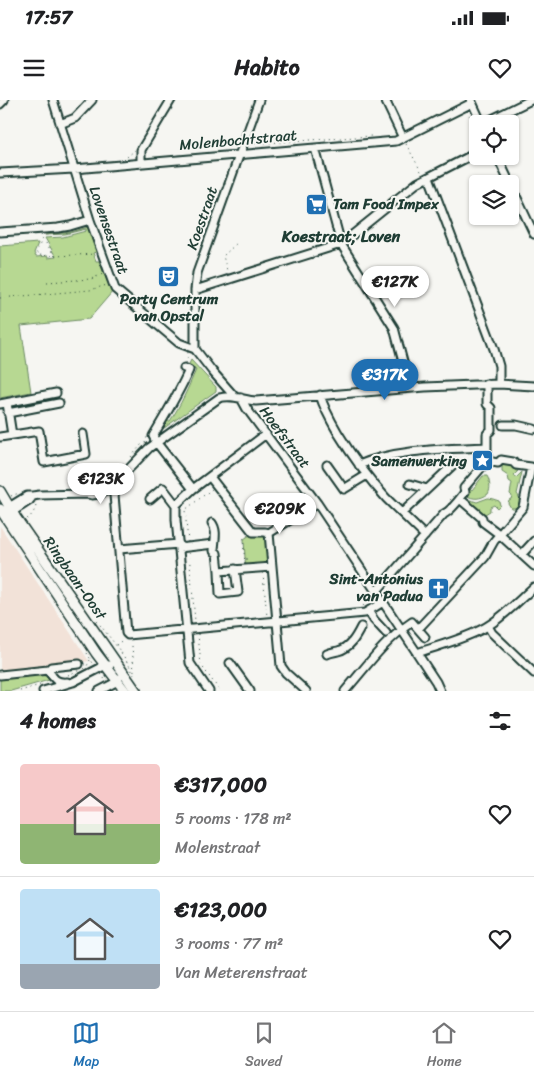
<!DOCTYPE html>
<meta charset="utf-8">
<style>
:root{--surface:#fff;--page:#f2f2f2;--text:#202124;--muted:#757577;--line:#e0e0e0;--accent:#1f6fb2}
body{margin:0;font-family:Sriracha,sans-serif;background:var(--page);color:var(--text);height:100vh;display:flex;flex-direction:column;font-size:19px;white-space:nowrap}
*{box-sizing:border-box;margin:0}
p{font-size:16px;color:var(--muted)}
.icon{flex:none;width:28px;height:28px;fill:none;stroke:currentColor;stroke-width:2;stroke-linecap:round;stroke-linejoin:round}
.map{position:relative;height:591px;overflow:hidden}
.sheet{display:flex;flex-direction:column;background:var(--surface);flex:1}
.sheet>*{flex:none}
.tools{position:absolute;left:469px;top:15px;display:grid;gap:10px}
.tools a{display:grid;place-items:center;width:50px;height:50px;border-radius:5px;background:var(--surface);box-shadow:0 1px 4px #0004;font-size:25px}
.price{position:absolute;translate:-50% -42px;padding:0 11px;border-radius:18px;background:#fff;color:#222;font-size:16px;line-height:32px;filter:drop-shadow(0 1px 2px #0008)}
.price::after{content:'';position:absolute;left:50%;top:30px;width:15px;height:11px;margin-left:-8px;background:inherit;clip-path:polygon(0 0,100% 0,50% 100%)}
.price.active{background:var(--accent);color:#fff}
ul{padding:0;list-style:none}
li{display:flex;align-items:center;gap:15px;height:125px;padding:0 20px}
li+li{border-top:1px solid var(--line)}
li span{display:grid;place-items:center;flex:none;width:140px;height:100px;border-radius:5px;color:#555}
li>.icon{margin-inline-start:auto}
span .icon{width:60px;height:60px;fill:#fffc;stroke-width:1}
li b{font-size:21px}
h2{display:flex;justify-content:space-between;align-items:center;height:60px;padding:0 20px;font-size:21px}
.status{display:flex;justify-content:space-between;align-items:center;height:35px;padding:0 25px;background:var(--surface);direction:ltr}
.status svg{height:14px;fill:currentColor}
header{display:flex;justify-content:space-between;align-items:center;height:65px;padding:0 20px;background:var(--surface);font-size:22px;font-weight:800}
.dock{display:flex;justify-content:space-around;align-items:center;height:70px;border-top:1px solid var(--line);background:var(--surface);font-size:14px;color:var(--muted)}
.dock a{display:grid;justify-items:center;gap:2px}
.dock .active{color:var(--accent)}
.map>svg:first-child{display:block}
.built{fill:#f2e2d8}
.green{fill:#b7d892;stroke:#6b8a63}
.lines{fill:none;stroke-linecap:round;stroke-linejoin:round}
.minor-casing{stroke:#1f3d34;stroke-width:11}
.major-casing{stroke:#1f3d34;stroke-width:12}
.path{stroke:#1f3d34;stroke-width:1;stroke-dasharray:1 4;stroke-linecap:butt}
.minor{stroke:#f6f6f2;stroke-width:7}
.major{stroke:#f6f6f2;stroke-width:9}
.labels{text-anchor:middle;stroke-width:4;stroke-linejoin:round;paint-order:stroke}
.street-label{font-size:15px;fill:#1f3d34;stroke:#f6f6f2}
.poi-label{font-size:15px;font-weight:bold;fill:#1f3d34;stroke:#f6f6f2;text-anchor:end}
.neighbourhood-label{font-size:16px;font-weight:bold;fill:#1f3d34;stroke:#f6f6f2}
</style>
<div class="status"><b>17:57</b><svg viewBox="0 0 49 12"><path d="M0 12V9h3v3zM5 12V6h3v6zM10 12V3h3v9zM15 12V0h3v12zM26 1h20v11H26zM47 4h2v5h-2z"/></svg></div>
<header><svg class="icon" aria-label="menu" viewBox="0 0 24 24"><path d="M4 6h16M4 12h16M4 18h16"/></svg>Habito<svg class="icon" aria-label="heart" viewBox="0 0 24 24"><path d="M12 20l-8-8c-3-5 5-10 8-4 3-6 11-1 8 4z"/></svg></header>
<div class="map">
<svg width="534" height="591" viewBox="0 0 534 591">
<rect width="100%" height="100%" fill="#f6f6f2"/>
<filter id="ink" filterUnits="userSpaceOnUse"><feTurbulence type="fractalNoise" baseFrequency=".02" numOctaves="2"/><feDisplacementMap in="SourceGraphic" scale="10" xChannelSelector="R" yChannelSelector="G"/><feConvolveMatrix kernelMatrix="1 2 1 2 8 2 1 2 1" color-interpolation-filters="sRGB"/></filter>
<g filter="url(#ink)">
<path class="built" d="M0 426 89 561 55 567 0 571Z"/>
<path class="green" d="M88 127 96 152 93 153 96 161H99L107 181 113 191 89 219 21 226 31 292 0 298V146L38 143 34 153 36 157 48 156V158L56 157 45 138 63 137 86 131V129L65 134 45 135 71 132Z
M191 260 216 287V291L160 331 166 321H170C181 305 188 288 196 270L188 266Z
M506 364 511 365 516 371H518L514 375 516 378 522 372 517 394C521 398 520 405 515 408H511L508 403 509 400 511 399 512 396 510 394 512 383 509 381 508 376 502 372V366Z
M483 376H487C490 381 491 389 488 394 481 399 473 400 466 395L468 387 472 390Z
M488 398 493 399 499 401 500 405 497 408 494 405 490 407V411L485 414H480L465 400 467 399 477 402Z
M264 434 266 435 270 464H266L265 463 264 464 246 466 245 460 247 459 245 458 244 439 250 435 252 437 263 436Z
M40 574V575L45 576 49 580 11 591H0V578Z"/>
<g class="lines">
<defs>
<path id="minor" d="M53 0 90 120 115 189 179 243 195 249 212 271 234 296
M385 0 403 38
M471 0 482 24
M0 4 4 0
M60 24 75 18 92 0
M482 24 531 0
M315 48 341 144 394 228 406 273 407 288
M497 56 534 134
M141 63V50L171 0
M0 73 74 69 396 41 472 3
M429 77 494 249 499 266V284
M0 132 58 128 70 126 90 120
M195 190 341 144 417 83 478 52
M195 249V190L197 173 259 0
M184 268 189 270C179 293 166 314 153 336L156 342 193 389
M320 295C324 309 331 321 338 333 352 356 368 378 386 398 399 411 412 423 425 436
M241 298 247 309 317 403 417 553 436 582 440 591
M7 303 12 335
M0 304 56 293
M8 313 59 303
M503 325H516L534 329
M0 337 39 331 44 362 86 354 83 334
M327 365 344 389 367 375
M359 365C395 349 448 349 486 347
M210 377 253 432H265L269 433 281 566 286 573 306 591
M109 384 114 395 126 533 128 535 365 513 383 502
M410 384 427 389
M150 399 163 388 176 405
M460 399 482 418 483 422 499 434 534 466
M176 405V420L190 563 209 591
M176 405 193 389 266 334
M6 409 27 396H33L39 395 88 394 92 395 99 394 111 389 118 383 122 376 149 348 219 298C232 294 243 300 256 301L425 287 499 284 534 286
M402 413 455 363
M9 414 29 401 33 396
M212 423C218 431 214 442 214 451L217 453 219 471
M269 433 317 403
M179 448 214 444
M119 449 179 444
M522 454 534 441
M235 469 238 492 220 494 219 471 272 467
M376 492 444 414C452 410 459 400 465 392L464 388 487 361V334L491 330V308L487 304V287L486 284
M369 512 374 520 386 533
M488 526 492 533 534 573
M418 529 485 457 494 441 523 407 531 367 516 365 513 362 501 360 498 363 487 361
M417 553C440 545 465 539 486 527 504 517 519 500 534 487
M327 554C331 552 334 552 338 551 350 548 356 537 361 527
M230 563 250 591
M48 570C54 579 56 583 67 582
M0 575 48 570 51 567 79 564
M43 591 73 582 106 565H110
M99 591 118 581 119 578
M345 591C366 567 385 540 412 522L425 537"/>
<path id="major" d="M0 391 16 418 136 591
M0 409 96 553 125 591"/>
</defs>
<use href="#minor" class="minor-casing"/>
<use href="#major" class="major-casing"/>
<path class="path" d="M467 11 478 32
M250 44 371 36
M406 44 422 73
M127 57 135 50
M41 135 43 138 36 152 38 155 55 156 96 154
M43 139 55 156
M228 174 223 156 238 142
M47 182 91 179 103 174
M0 198 90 190 107 185
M186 263 188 252
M474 354 481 359
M131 357 141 345 145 343 147 337
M460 366 469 373
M93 388 103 383
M11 396 19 393
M449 404 448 402 454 396
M27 419C32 416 37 408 36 402
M188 442 185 410 212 389
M189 453 195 521
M245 464 243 439 248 435
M263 473 267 517
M363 506 372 496
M97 521C110 538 125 555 134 575
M198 534 201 565 220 591
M116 545 124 539
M132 546 134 572
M87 553 94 565
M84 569 87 566 90 560
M101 574 106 581
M68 575 80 570
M20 591 40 585"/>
<use href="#minor" class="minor"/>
<use href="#major" class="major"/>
</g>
</g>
<defs>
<symbol id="supermarket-square" viewBox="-11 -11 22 22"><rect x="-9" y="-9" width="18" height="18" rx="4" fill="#1f6fb2" stroke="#f6f6f2"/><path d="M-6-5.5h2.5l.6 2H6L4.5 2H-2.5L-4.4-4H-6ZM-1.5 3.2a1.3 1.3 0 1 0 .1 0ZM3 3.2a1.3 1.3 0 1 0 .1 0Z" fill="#fff"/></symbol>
<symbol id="theatre-square" viewBox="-11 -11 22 22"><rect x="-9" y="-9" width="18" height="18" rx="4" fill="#1f6fb2" stroke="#f6f6f2"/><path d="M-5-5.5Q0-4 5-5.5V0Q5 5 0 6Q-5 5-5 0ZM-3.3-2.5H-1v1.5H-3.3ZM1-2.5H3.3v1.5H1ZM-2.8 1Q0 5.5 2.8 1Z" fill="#fff"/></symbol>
<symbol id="sight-square" viewBox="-11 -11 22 22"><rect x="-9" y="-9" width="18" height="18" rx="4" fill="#1f6fb2" stroke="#f6f6f2"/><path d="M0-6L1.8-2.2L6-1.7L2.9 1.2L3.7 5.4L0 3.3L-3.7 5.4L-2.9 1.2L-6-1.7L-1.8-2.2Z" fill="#fff"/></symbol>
<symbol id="church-square" viewBox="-11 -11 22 22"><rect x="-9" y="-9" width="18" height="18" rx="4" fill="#1f6fb2" stroke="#f6f6f2"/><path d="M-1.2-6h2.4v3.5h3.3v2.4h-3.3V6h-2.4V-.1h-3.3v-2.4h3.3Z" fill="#fff"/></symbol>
</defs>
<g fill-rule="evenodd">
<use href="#supermarket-square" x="304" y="92" width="25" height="25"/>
<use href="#theatre-square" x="156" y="164" width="25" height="25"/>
<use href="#sight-square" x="470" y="348" width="25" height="25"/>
<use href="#church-square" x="426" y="476" width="25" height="25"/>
</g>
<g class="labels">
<g class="street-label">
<text transform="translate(238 40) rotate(-5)" y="5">Molenbochtstraat</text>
<text transform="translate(202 118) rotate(-71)" y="5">Koestraat</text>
<text transform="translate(109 130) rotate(71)" y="5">Lovensestraat</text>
<text transform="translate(285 337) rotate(53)" y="5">Hoefstraat</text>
<text transform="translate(75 478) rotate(55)" y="5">Ringbaan-Oost</text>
</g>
<g class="poi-label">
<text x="333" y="109" text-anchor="start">Tam Food Impex</text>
<text x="169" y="204" text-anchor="middle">Party Centrum<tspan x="169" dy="17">van Opstal</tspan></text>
<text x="467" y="366">Samenwerking</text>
<text x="423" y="484">Sint-Antonius<tspan x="423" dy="17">van Padua</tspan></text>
</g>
<g class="neighbourhood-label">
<text x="341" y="142">Koestraat; Loven</text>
</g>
</g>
</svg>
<div class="tools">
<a><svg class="icon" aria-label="locate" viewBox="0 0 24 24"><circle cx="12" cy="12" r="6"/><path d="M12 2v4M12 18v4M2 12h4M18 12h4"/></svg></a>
<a><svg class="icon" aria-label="layers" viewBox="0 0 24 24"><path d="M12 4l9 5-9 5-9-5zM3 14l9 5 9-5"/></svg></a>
</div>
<b class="price" style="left:395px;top:208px">€127K</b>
<b class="price active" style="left:385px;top:301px">€317K</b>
<b class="price" style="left:101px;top:405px">€123K</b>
<b class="price" style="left:280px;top:435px">€209K</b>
</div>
<section class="sheet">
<h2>4 homes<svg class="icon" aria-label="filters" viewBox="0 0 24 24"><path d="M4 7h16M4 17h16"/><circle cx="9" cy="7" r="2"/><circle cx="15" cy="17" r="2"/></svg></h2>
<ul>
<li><span style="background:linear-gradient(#f6c9c9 60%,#8fb573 0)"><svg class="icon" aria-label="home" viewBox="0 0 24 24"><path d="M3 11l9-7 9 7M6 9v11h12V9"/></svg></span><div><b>€317,000</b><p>5 rooms · 178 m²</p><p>Molenstraat</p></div><svg class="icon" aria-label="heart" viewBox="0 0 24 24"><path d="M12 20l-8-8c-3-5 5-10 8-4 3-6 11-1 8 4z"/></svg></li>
<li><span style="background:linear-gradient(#bfe0f5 75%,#9aa5b1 0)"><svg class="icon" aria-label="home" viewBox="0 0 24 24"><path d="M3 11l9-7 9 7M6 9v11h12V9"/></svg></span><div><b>€123,000</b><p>3 rooms · 77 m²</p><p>Van Meterenstraat</p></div><svg class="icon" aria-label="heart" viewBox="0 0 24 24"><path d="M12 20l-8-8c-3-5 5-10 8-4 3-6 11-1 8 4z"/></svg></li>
</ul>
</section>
<nav class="dock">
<a class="active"><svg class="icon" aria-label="map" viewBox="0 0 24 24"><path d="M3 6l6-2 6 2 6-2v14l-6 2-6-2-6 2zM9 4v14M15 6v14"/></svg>Map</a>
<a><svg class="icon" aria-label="saved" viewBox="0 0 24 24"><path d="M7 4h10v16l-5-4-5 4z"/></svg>Saved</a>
<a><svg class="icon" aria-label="home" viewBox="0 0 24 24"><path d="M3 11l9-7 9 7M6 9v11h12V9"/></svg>Home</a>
</nav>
